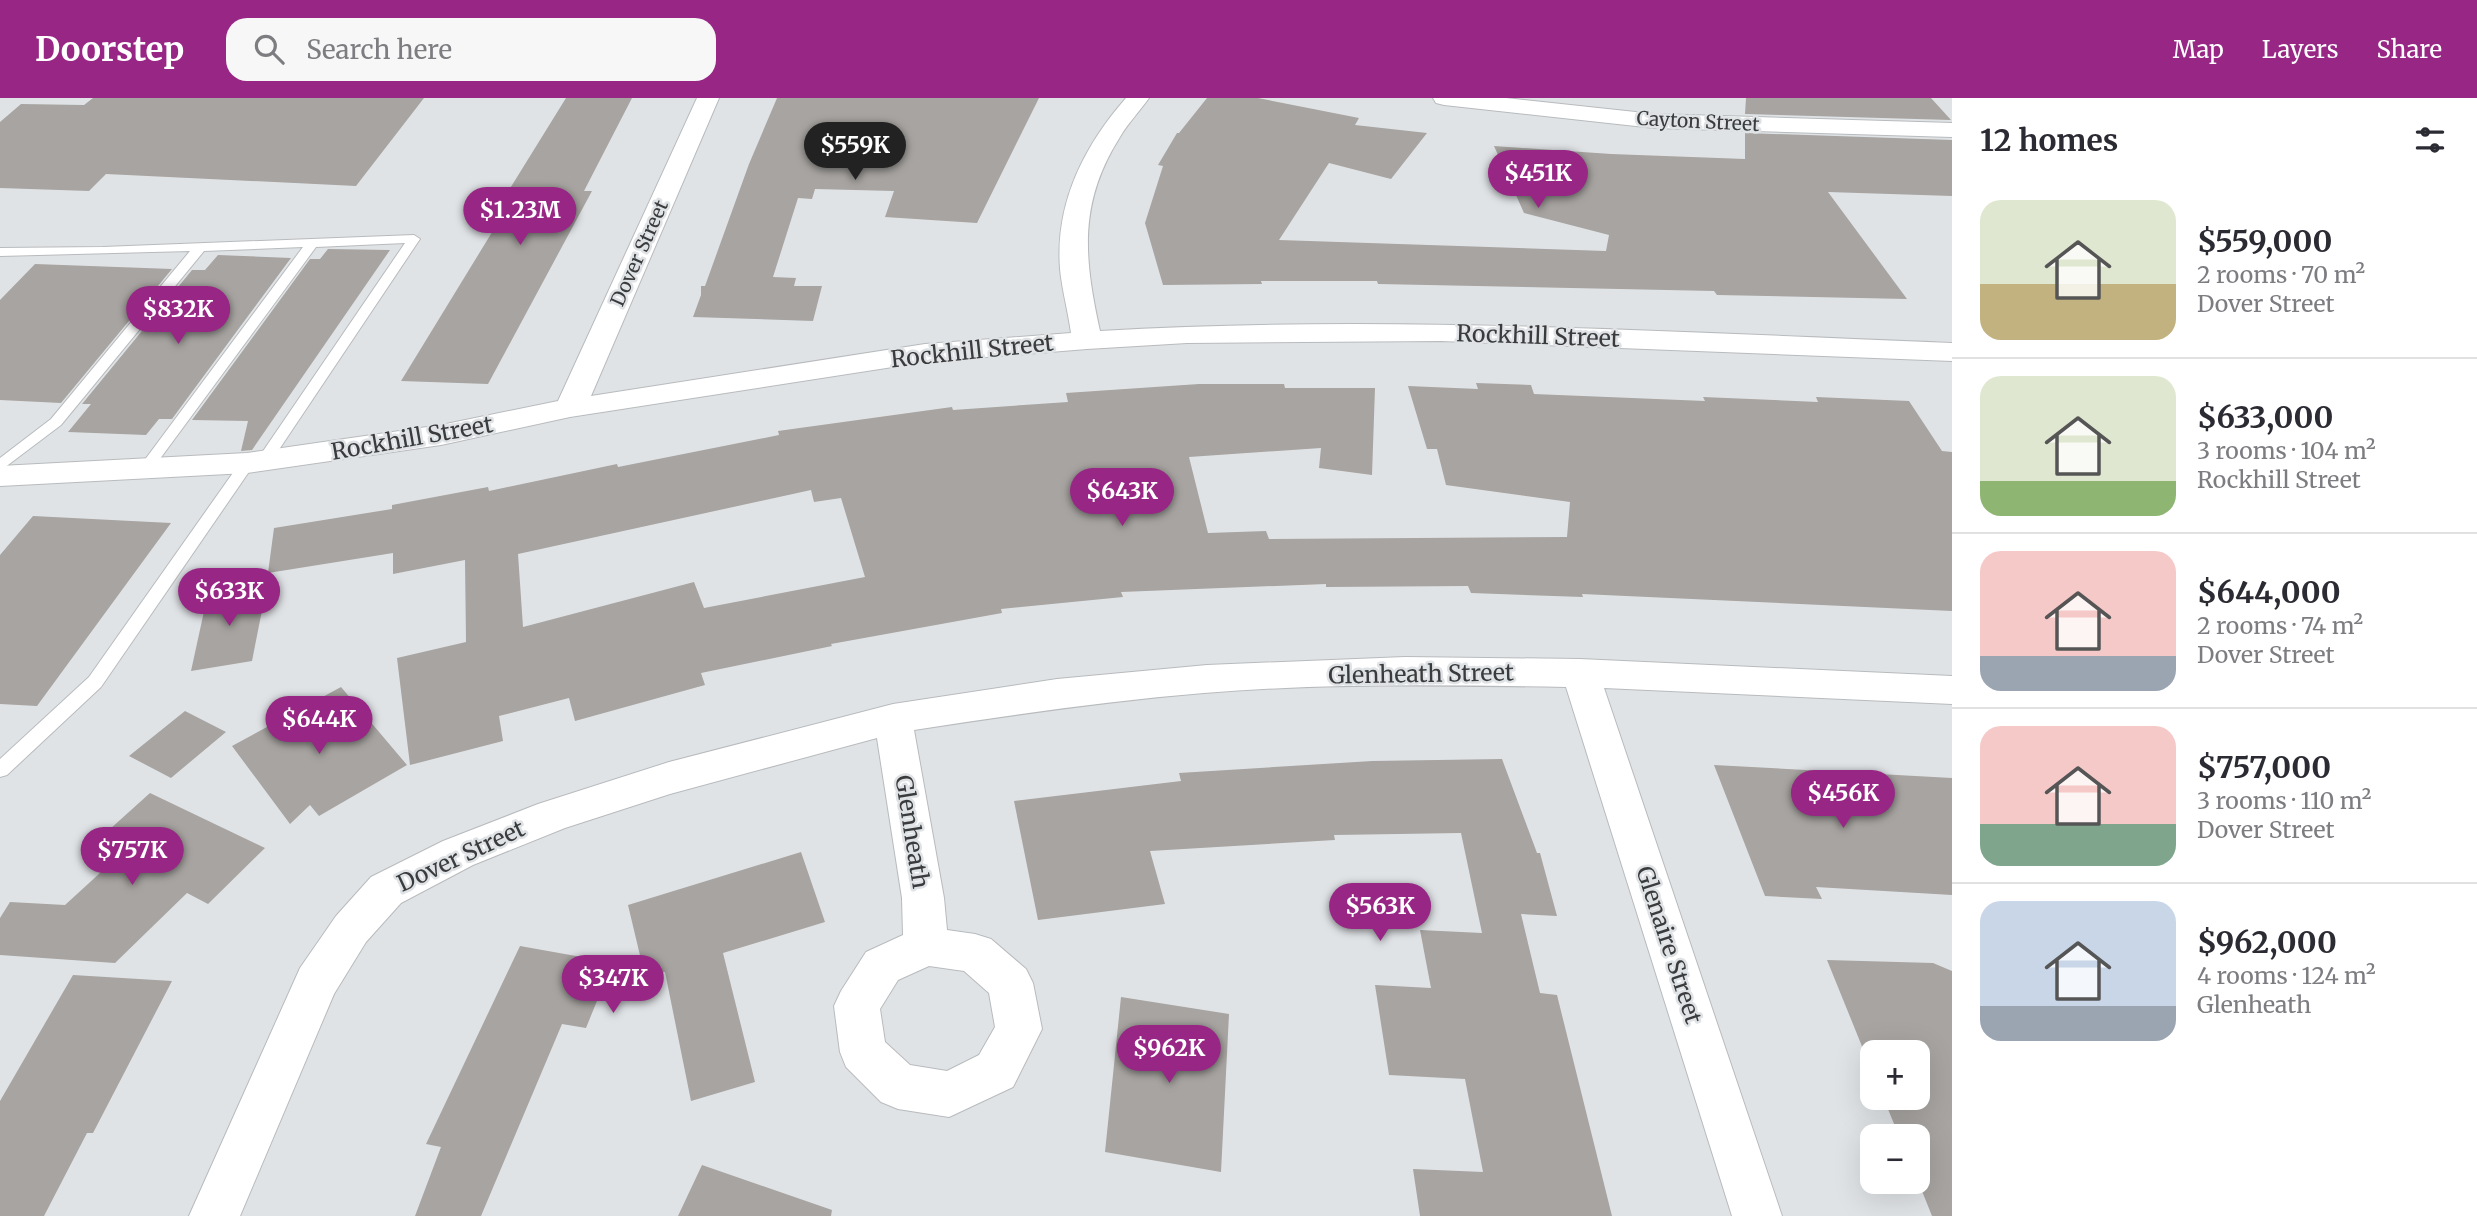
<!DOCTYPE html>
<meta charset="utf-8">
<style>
:root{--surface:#fff;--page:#f7f7f7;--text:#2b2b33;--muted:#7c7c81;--line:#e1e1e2;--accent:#972685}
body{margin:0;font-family:Merriweather,serif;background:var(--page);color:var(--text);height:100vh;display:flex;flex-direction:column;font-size:26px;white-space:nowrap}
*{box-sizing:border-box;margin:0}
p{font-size:23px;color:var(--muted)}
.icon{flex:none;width:38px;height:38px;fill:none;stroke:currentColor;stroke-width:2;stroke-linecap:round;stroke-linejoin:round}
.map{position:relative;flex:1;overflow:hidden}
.details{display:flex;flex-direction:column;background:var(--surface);width:525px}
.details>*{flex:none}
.buttons{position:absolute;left:1860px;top:942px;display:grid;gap:14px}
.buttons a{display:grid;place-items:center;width:70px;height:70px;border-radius:14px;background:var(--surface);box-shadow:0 7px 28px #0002;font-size:35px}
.price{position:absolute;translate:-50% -60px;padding:0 16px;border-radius:24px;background:var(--accent);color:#fff;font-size:23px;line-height:46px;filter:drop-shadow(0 2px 4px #0008)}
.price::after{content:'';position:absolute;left:50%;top:42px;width:21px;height:16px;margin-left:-10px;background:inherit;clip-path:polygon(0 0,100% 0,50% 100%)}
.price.active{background:#222;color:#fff}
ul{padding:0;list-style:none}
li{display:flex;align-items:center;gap:21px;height:175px;padding:0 28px}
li+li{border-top:2px solid var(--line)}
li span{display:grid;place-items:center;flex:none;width:196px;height:140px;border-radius:21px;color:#555}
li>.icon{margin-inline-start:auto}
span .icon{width:84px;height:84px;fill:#fffc;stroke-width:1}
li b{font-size:30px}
h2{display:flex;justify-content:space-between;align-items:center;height:84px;padding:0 28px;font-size:30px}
header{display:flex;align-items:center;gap:42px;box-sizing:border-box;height:98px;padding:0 35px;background:var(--accent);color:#fff}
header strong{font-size:33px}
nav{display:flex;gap:38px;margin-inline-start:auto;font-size:24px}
.search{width:490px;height:63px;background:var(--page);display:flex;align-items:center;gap:18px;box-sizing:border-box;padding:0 24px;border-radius:21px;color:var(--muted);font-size:26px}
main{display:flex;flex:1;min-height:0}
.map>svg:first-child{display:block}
.building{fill:#a7a4a1;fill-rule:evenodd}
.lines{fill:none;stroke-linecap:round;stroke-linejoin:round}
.lane-casing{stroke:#b8bbbd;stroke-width:2}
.street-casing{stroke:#b8bbbd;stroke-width:2}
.lane{fill:#fff;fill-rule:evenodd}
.street{fill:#fff;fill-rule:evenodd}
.labels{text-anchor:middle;stroke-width:5;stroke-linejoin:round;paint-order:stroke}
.far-street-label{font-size:19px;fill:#3a3b3c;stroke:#e0e3e6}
.street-label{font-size:23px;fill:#3a3b3c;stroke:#e0e3e6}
</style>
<header>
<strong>Doorstep</strong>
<div class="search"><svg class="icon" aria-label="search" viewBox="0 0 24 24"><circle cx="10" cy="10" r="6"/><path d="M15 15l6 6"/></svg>Search here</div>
<nav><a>Map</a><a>Layers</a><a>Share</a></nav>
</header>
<main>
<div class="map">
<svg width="1952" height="1118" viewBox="0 0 1952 1118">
<rect width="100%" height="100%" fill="#e0e3e6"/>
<path class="building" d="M93 0H424L356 88 106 76 89 93 0 90V24L21 6 84 7Z
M566 0H632L584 93H592L488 286 401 283 494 131H491L514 93 509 92Z
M777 0H1039L977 125 885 119 894 93 815 91 812 101 798 100 773 179 796 180 794 188H822L813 223 693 219 701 197V188H705L749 66Z
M1207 0H1258L1359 20 1355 27 1427 35 1391 81 1329 65 1279 142 1606 153 1609 137 1524 115 1494 48 1611 56 1745 61V35L1952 42V98L1828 94 1907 201 1717 197 1714 193 1378 186 1377 183H1261L1262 186 1163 187 1145 125 1163 68 1158 67 1177 35H1179Z
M1746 0H1931L1951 22 1745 16Z
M328 151 390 152 252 352 241 353 248 323 192 322 310 161H320Z
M218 157 291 160 172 321H159L146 337 68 334 91 306H82L192 172H205Z
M35 166 172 171 61 305 0 302V202Z
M1476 285 1531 287 1534 296 1705 303 1703 299 1818 304 1816 299 1909 303 1942 353 1952 354V513L1582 496 1583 499 1471 495 1468 488 1326 489V486L1121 494 1123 499 1001 511 1002 515 831 546 832 548 701 575 705 587 575 623 569 600 499 618 503 643 410 667 397 560 466 544 465 462 393 476V455L268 475 274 430 392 411V407L488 389 489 393 617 366 618 369 779 337 778 333 952 309 953 312 1068 304 1066 295 1199 286H1284L1285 290H1375L1372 377 1319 370 1321 350 1189 359 1208 435 1266 433 1269 441 1567 439 1570 404 1446 387 1437 351H1427L1408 288 1478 291ZM811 392 814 404 841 400 865 479 704 510 694 484 523 529 518 456Z
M33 418 171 425 37 608 0 606V457Z
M267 487 252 563 191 573 208 495Z
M341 589 407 667 319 718 310 707 290 726 232 648Z
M185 613 226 634 171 680 129 658Z
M1502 661 1537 755H1540L1557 818 1521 816 1540 895 1557 897 1612 1118H1420L1413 1071 1483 1074 1465 981 1389 977 1375 887 1431 890 1420 832 1482 835 1461 735 1334 737 1335 742 1150 753 1165 806 1038 822 1014 703 1181 683 1179 675 1372 663Z
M1714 667 1952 680V797L1816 789 1822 801 1765 798Z
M150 695 265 750 208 806 187 795 115 865 0 857V820L10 804 65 807 135 743 110 731Z
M801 754 825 824 723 855 755 984 691 1003 665 874 601 893 586 930 562 926 481 1118H415L441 1049 426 1046 520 848 643 870 628 807Z
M1827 862 1933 865 1952 873V1118H1932L1918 1083V1038H1899L1883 999H1918V954H1872V973Z
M73 877 172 883 93 1035H87L44 1118H0V1003Z
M1121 899 1229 916 1221 1074 1105 1054Z
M702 1067 832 1112 831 1118H678Z"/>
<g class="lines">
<defs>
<path id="lane" d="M414 137 420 141 270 365H260L257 362 405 145 316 149 151 373H141L138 370 141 367 303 149 204 153 61 327 0 373V360L51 321 190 153 0 158V150L103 149Z
M247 360 255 365 101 589 7 677 0 679V661L89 579 242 362Z"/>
<path id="street" d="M697 0H719L591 298 925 246 1071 235C1068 213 1062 192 1060 171 1055 105 1084 48 1126 0H1149C1140 13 1128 25 1120 39 1078 105 1084 160 1100 233 1384 216 1668 234 1952 245V263L1441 243 1187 245 1087 251 925 264 570 319 441 347 247 375 0 388V368L247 355 441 327 558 303Z
M1433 0H1506L1654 16 1952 25V39L1654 30 1444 7 1436 5Z
M1405 559 1580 561 1952 578V606L1604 590 1782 1118H1732L1566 589C1445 587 1324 585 1204 595 1107 603 1011 617 914 632L944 800 947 832 975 836 991 841 1026 871 1033 885 1042 931 1013 989 949 1019 898 1011 881 1004 846 969 840 954 834 908 841 893 866 854 903 837 902 800 877 640 670 696 565 730 473 767 401 805 366 844 334 896 240 1118H189L300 870 336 818 371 779 443 743 538 706 669 664 893 606 1057 581 1207 567ZM929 868 964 873 989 895 995 929 979 957 947 973 910 967 885 944 880 911 898 882Z"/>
</defs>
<use href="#lane" class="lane-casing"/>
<use href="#street" class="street-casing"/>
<use href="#lane" class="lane"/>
<use href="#street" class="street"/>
</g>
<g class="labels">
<g class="far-street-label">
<text transform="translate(1698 23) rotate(3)" y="7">Cayton Street</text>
<text transform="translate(639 155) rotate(-66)" y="7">Dover Street</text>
</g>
<g class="street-label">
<text transform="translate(1538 238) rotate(2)" y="8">Rockhill Street</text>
<text transform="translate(972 253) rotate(-6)" y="8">Rockhill Street</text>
<text transform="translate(412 340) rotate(-10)" y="8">Rockhill Street</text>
<text transform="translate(1421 576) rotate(-1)" y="8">Glenheath Street</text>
<text transform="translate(912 734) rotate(81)" y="8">Glenheath</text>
<text transform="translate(461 758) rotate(-25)" y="8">Dover Street</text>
<text transform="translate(1669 847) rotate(72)" y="8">Glenaire Street</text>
</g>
</g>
</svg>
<div class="buttons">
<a>+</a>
<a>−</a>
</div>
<b class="price active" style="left:855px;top:84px">$559K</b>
<b class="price" style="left:1538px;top:112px">$451K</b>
<b class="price" style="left:520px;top:149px">$1.23M</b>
<b class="price" style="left:178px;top:248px">$832K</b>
<b class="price" style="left:1122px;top:430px">$643K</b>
<b class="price" style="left:229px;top:530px">$633K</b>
<b class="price" style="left:319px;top:658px">$644K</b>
<b class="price" style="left:1843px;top:732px">$456K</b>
<b class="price" style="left:132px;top:789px">$757K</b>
<b class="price" style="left:1380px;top:845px">$563K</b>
<b class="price" style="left:613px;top:917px">$347K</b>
<b class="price" style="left:1169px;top:987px">$962K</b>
</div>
<section class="details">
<h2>12 homes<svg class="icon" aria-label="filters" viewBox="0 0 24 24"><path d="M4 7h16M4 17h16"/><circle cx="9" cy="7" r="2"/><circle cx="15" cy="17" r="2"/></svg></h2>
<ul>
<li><span style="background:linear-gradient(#dfe7d0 60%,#c2b280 0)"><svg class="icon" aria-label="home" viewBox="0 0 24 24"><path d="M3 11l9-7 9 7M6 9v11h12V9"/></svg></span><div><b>$559,000</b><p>2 rooms · 70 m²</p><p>Dover Street</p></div></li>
<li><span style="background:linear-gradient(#dfe7d0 75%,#8fb573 0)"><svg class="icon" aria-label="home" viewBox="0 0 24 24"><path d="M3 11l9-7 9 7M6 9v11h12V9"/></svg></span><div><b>$633,000</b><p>3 rooms · 104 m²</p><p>Rockhill Street</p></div></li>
<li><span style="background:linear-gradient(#f6c9c9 75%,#9aa5b1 0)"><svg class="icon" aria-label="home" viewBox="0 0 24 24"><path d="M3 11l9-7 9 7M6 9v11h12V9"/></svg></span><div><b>$644,000</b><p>2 rooms · 74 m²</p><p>Dover Street</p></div></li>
<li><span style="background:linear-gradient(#f6c9c9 70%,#7fa58c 0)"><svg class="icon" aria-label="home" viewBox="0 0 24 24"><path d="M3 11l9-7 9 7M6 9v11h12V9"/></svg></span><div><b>$757,000</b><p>3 rooms · 110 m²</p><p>Dover Street</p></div></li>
<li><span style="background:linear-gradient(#c9d6e8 75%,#9aa5b1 0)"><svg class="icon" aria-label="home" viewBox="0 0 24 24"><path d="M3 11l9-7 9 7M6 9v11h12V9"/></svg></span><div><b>$962,000</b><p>4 rooms · 124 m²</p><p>Glenheath</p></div></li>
</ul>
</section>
</main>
